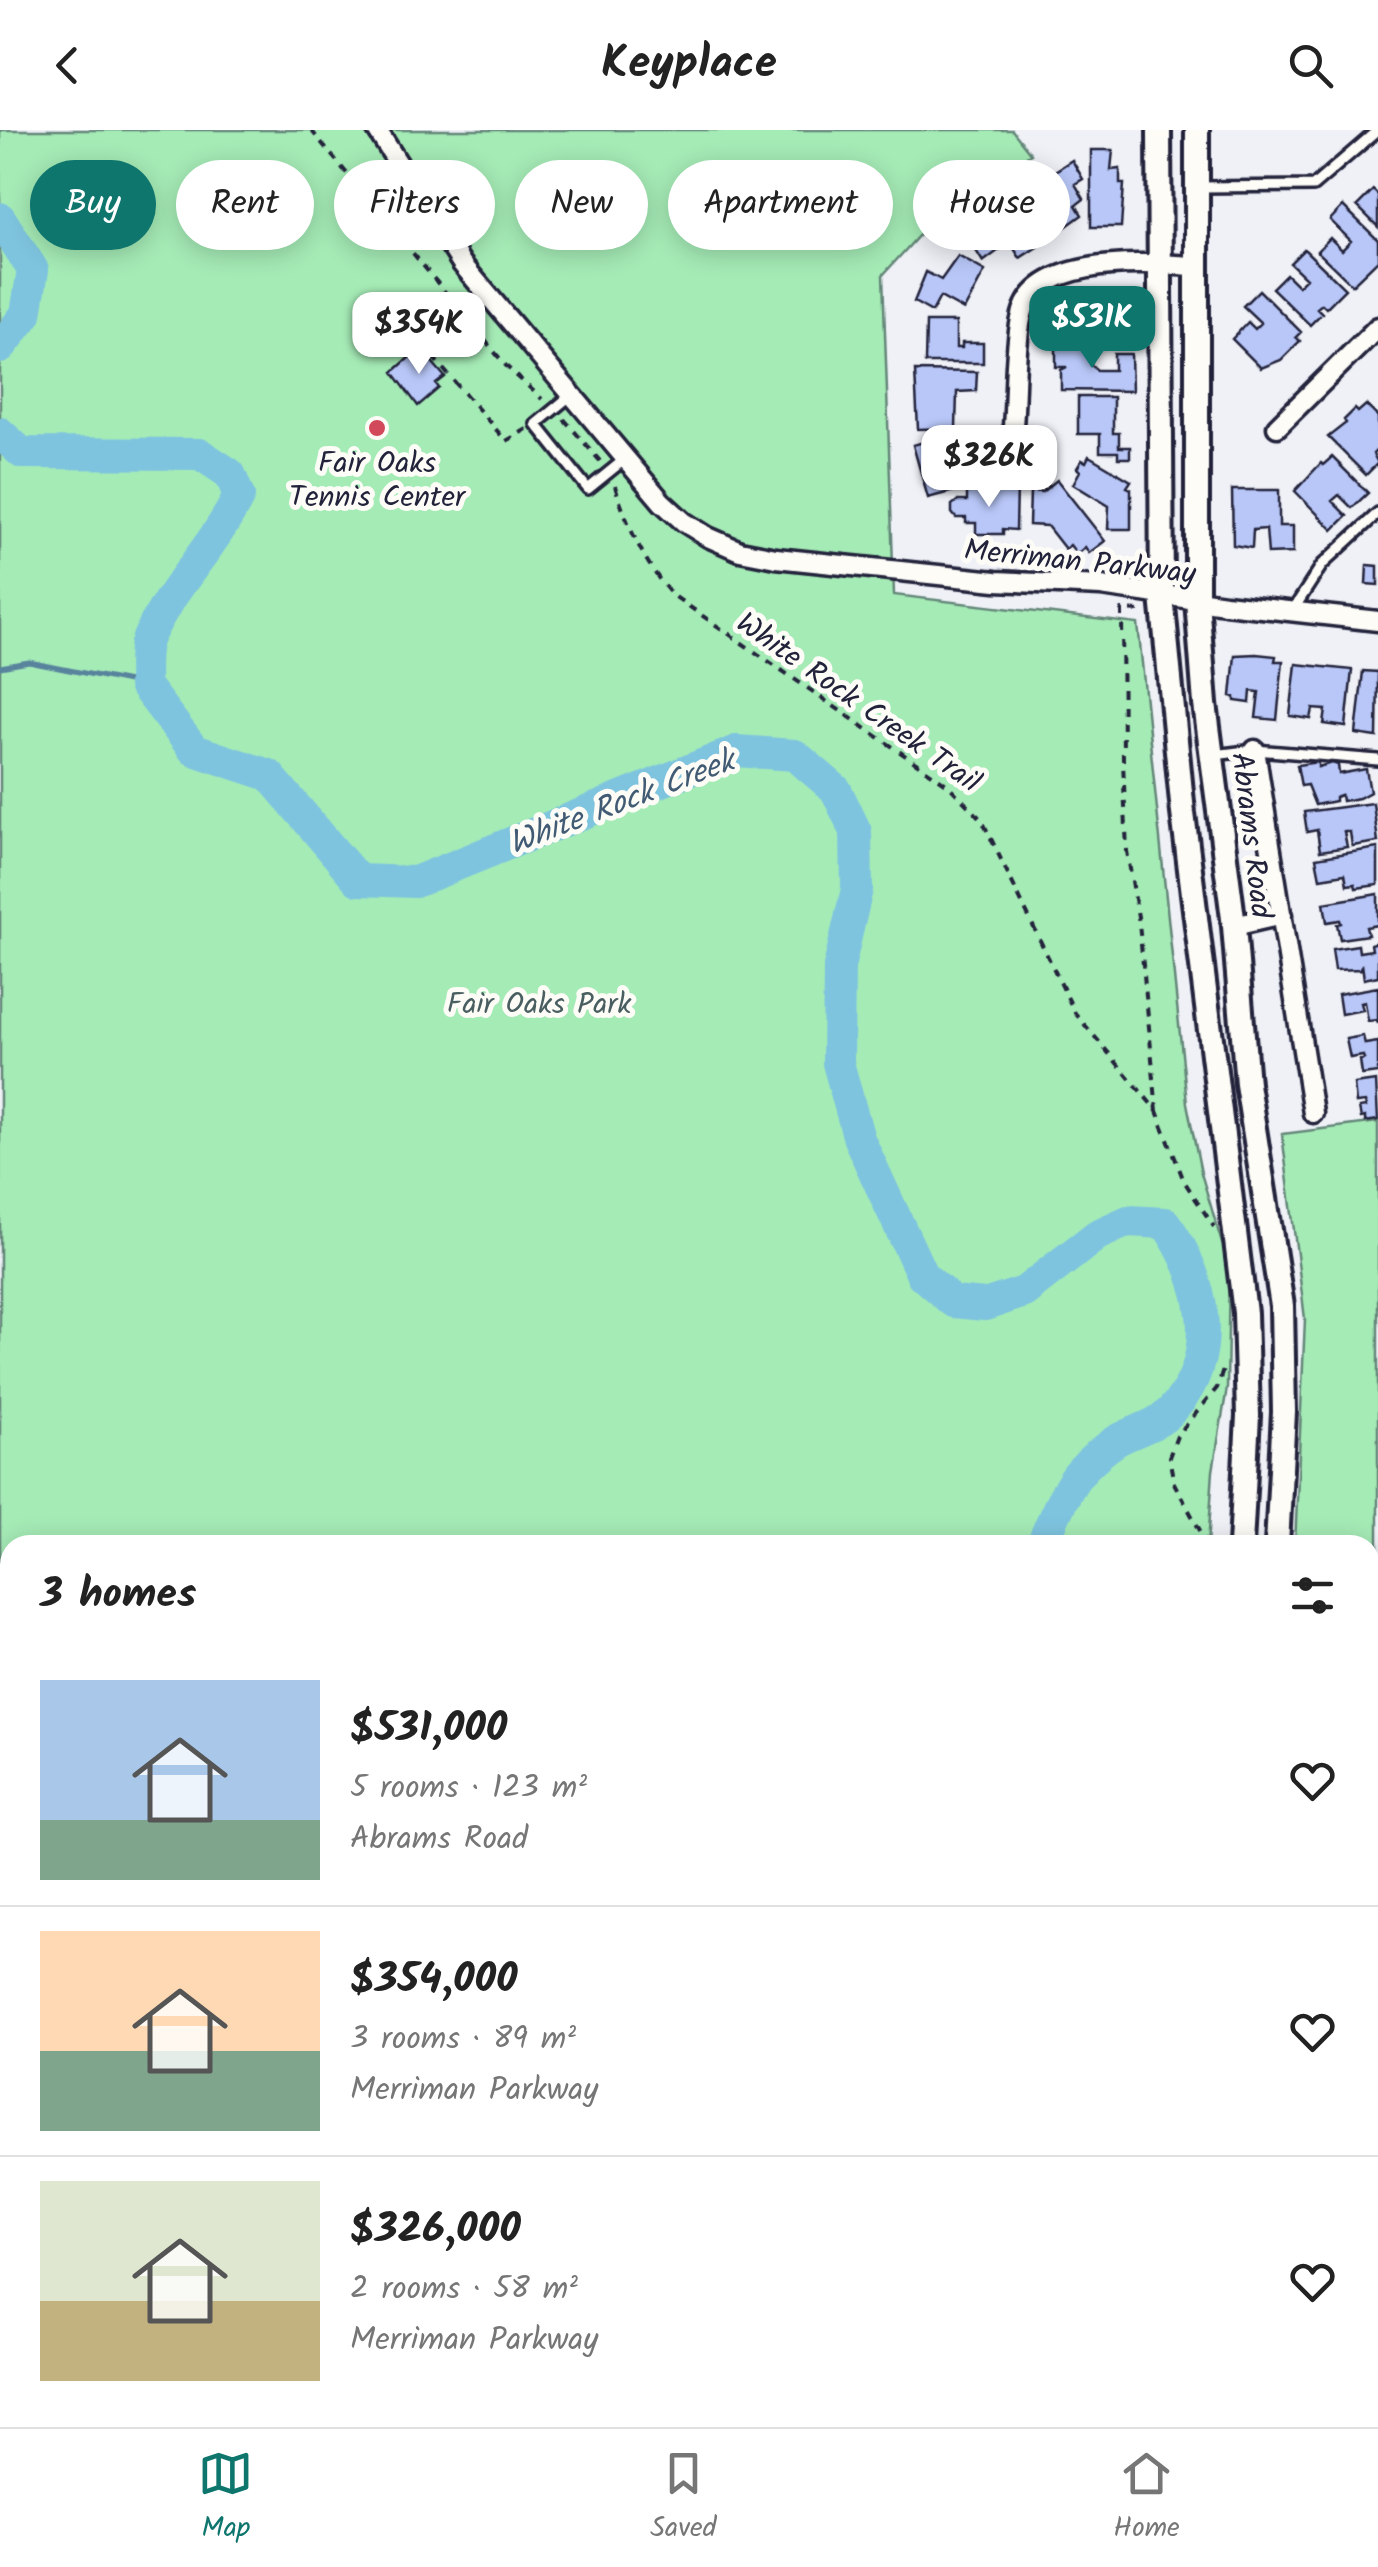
<!DOCTYPE html>
<meta charset="utf-8">
<style>
:root{--surface:#fff;--page:#f6f6f6;--text:#222;--muted:#767676;--line:#e0e0e0;--accent:#0f766e}
body{margin:0;font-family:Kalam,sans-serif;background:var(--page);color:var(--text);height:100vh;display:flex;flex-direction:column;font-size:38px;white-space:nowrap}
*{box-sizing:border-box;margin:0}
p{font-size:32px;color:var(--muted)}
.icon{flex:none;width:55px;height:55px;fill:none;stroke:currentColor;stroke-width:2;stroke-linecap:round;stroke-linejoin:round}
.map{position:relative;flex:1;overflow:hidden}
.side{position:absolute;left:0px;top:1405px;width:1380px;height:892px;display:flex;flex-direction:column;background:var(--surface);border-radius:30px 30px 0 0;box-shadow:0 5px 25px #0003}
.side>*{flex:none}
.hud{position:absolute;left:30px;top:30px;width:1320px;height:90px;display:flex;gap:20px}
.price{position:absolute;translate:-50% -85px;padding:0 22px;border-radius:20px;background:#fff;color:#222;font-size:32px;line-height:65px;filter:drop-shadow(0 2px 5px #0008)}
.price::after{content:'';position:absolute;left:50%;top:60px;width:30px;height:22px;margin-left:-15px;background:inherit;clip-path:polygon(0 0,100% 0,50% 100%)}
.price.on{background:var(--accent);color:#fff}
ul{padding:0;list-style:none}
li{display:flex;align-items:center;gap:30px;height:250px;padding:0 40px}
li+li{border-top:2px solid var(--line)}
li span{display:grid;place-items:center;flex:none;width:280px;height:200px;border-radius:0px;color:#555}
li>.icon{margin-inline-start:auto}
span .icon{width:120px;height:120px;fill:#fffc;stroke-width:1}
li b{font-size:42px}
h2{display:flex;justify-content:space-between;align-items:center;height:120px;padding:0 40px;font-size:42px}
.tag{padding:0 35px;border-radius:45px;background:var(--surface);box-shadow:0 5px 25px #0003;font-size:35px;line-height:90px}
.tag.on{background:var(--accent);color:#fff}
header{display:flex;justify-content:space-between;align-items:center;height:130px;padding:0 40px;background:var(--surface);font-size:45px;font-weight:700}
.tabs{display:flex;justify-content:space-around;align-items:center;height:140px;border-top:2px solid var(--line);background:var(--surface);font-size:28px;color:var(--muted)}
.tabs a{display:grid;justify-items:center;gap:5px}
.tabs .on{color:var(--accent)}
.map>svg:first-child{display:block}
.green{fill:#a5ebb6;stroke:#648678;stroke-width:2.5}
.lines{fill:none;stroke-linecap:round;stroke-linejoin:round}
.stream{stroke:#59839d;stroke-width:5}
.river{stroke:#7ec4df;stroke-width:32}
.building{fill:#b8c7f8;stroke:#22223b;stroke-width:2.5}
.lane-casing{stroke:#22223b;stroke-width:16}
.street-casing{stroke:#22223b;stroke-width:25}
.secondary-casing{stroke:#22223b;stroke-width:30}
.path{stroke:#22223b;stroke-width:4;stroke-dasharray:8 8;stroke-linecap:butt}
.lane{stroke:#fdfcf7;stroke-width:9}
.street{stroke:#fdfcf7;stroke-width:18}
.secondary{stroke:#fdfcf7;stroke-width:22}
.poi-dot{fill:#d1495b;stroke:#fdfcf7;stroke-width:4}
.labels{text-anchor:middle;stroke-width:10;stroke-linejoin:round;paint-order:stroke}
.poi-label{font-size:30px;fill:#22223b;stroke:#fdfcf7}
.street-label{font-size:30px;fill:#22223b;stroke:#fdfcf7}
.park-label{font-size:30px;fill:#495e60;stroke:#fdfcf7}
.water-label{font-size:32px;font-style:italic;fill:#425b74;stroke:#fdfcf7}
</style>
<header><svg class="icon" aria-label="back" viewBox="0 0 24 24"><path d="M15 5l-7 7 7 7"/></svg>Keyplace<svg class="icon" aria-label="search" viewBox="0 0 24 24"><circle cx="10" cy="10" r="6"/><path d="M15 15l6 6"/></svg></header>
<div class="map">
<svg width="1378" height="2297" viewBox="0 0 1378 2297">
<rect width="100%" height="100%" fill="#eff1f7"/>
<filter id="ink" filterUnits="userSpaceOnUse"><feTurbulence type="fractalNoise" baseFrequency=".01" numOctaves="2"/><feDisplacementMap in="SourceGraphic" scale="20" xChannelSelector="R" yChannelSelector="G"/><feConvolveMatrix kernelMatrix="1 2 1 2 8 2 1 2 1" color-interpolation-filters="sRGB"/></filter>
<g filter="url(#ink)">
<path class="green" d="M0 0H1012L1031 24 939 83 883 145 894 465 1138 494 1187 973 1201 1043 1229 1137 1227 1258 1213 1341 1208 1415H10V2162L0 2160Z
M1378 992V2297H1125L1128 2288H1370V1415H1295L1305 1189 1282 1004Z
M0 2205 10 2207V2288H1028L1026 2297H0Z"/>
<g class="lines">
<path class="stream" d="M0 537 29 532 144 555"/>
<path class="river" d="M0 88 33 140 26 184 0 218
M0 303 22 323 200 324 230 344 239 366C214 417 171 457 148 508 142 521 145 541 144 555L194 620 269 645 358 750 415 752 736 621 795 625 836 660 856 702 857 759 839 837 838 933 859 1009 922 1145 953 1172 985 1175 1024 1162 1097 1105 1128 1091 1165 1093C1205 1147 1223 1229 1170 1282 1157 1296 1133 1301 1116 1311 1104 1319 1091 1330 1081 1341 1067 1356 1050 1395 1042 1415
M1370 1518 1378 1525
M1370 1694 1378 1672
M1370 1925H1378"/>
</g>
<path class="building" d="M1091 20H1113L1111 40 1120 39V54H1124L1121 97H1091Z
M1072 30 1083 49 1075 54 1084 69 1076 75 1082 85 1045 112 1027 83 1038 76 1036 66 1058 56 1055 51 1059 48 1055 41Z
M1373 60 1378 65V97L1357 76Z
M1343 76 1378 110V130L1352 155 1317 121 1330 108 1342 120 1351 111 1330 90Z
M1013 78 1037 117 1020 128 1010 112 983 132 967 106Z
M1304 119 1345 159 1326 178 1322 174 1317 178 1322 183 1310 195 1272 158 1286 144 1298 156 1306 148 1290 133Z
M958 126 985 141 964 180 940 167 932 182 914 172 926 142 941 150Z
M1259 160 1301 202 1296 207 1300 211 1281 230 1261 238 1232 209 1248 192 1255 199 1261 193 1243 176Z
M1105 163H1115V169H1131V193H1099V210L1055 209 1056 194H1061V185H1068V179H1080V172H1088V168L1105 169Z
M926 192H956V218H962V213H983V233H925Z
M1056 216H1092L1091 235 1097 240H1114V224H1131L1132 261 1061 260V240L1067 237H1056Z
M420 218 445 247 436 254 439 258 418 276 393 242Z
M915 241 977 242 976 261 957 262 956 298 918 299Z
M1078 267H1113V303H1119V317H1130V328H1118V322H1100V304H1078Z
M1366 275 1378 287V319L1373 324 1378 333 1366 345 1328 307 1346 293 1344 290 1355 279 1358 282Z
M951 304 957 323 952 324 961 359 928 368 913 315Z
M1089 326 1131 351 1127 357 1131 359V399H1108L1109 376 1073 354 1080 341 1077 338 1082 330 1086 332Z
M1332 327 1368 363 1352 378 1339 365 1332 371 1347 386 1333 400 1295 361 1321 333 1323 335Z
M1057 350 1105 411 1089 423 1085 417 1077 424 1070 415 1065 419 1047 396 1029 395 1030 361 1042 362Z
M999 356H1017L1016 400 1003 399V404H976V393H966V388H956L952 383V375L957 371H967V359H987V365H995Z
M1232 360H1279V396H1293V423L1268 424 1266 399 1253 400 1252 418 1233 415Z
M1367 435 1378 436V455L1366 454Z
M1256 524 1276 526 1275 531H1283L1277 590 1256 588 1259 562 1251 561 1250 573 1235 571V567L1231 566 1235 525Z
M1296 534 1352 540 1346 597 1324 594 1326 580 1313 579 1311 589 1290 586Z
M1363 541 1378 542 1377 607 1356 604Z
M1318 632V637L1332 633 1338 635 1339 644 1366 639 1370 662 1359 668 1342 671 1341 665 1335 667V671L1315 675 1307 655 1301 656 1297 635Z
M1373 673 1378 712 1352 716 1350 702H1344L1347 717 1320 721 1317 700 1307 702 1304 682Z
M1378 718V755L1356 758 1355 754 1347 755 1345 744 1320 748 1316 728Z
M1378 764V795L1366 797 1368 805 1340 809 1337 794 1341 793 1340 790 1327 792 1324 773Z
M1378 812V846L1364 849 1362 834 1361 839 1335 840 1332 819 1358 815 1359 822 1372 820 1371 814Z
M1378 857V894L1377 890 1368 891 1365 872 1361 873 1363 880 1341 884 1338 864Z
M1363 906 1365 914 1378 912V943L1362 945 1360 930 1364 929 1363 926 1350 928 1346 909Z
M1376 951 1378 990 1365 992V987L1361 988 1359 978 1366 977 1365 972 1356 973 1354 954Z
M100 2288H117L127 2297H91Z"/>
<g class="lines">
<defs>
<path id="lane" d="M1200 57 1313 56 1378 0
M570 266 536 294 588 359 625 329
M1293 480 1322 435 1378 383
M1214 625 1255 620 1378 630"/>
<path id="street" d="M377 0 462 134 662 372 684 392 708 407 740 421 776 428 996 451 1101 456 1225 474 1378 491
M1013 296C1016 261 1014 223 1021 189 1033 123 1148 134 1197 136
M1277 297 1378 197
M1255 620 1313 983
M1234 796 1282 785"/>
<path id="secondary" d="M1159 0 1162 466 1183 683 1245 1183 1248 1286 1241 1415
M1197 0V470L1205 574 1234 796 1247 954 1282 1176 1284 1282 1277 1415
M1060 2297 1063 2288
M1097 2297 1100 2288"/>
</defs>
<use href="#lane" class="lane-casing"/>
<use href="#street" class="street-casing"/>
<use href="#secondary" class="secondary-casing"/>
<path class="path" d="M311 0 507 237 542 269
M479 184 432 226 506 311 527 299
M564 289 600 331
M615 356C627 395 644 433 671 464L948 655 982 690 1075 883 1157 981 1184 1051 1214 1097
M1139 481 1122 480 1123 632 1127 721 1139 793 1157 981
M1208 1415 1174 1353 1169 1327 1177 1306 1217 1258 1225 1234
M1370 1467 1378 1466"/>
<use href="#lane" class="lane"/>
<use href="#street" class="street"/>
<use href="#secondary" class="secondary"/>
</g>
</g>
<circle class="poi-dot" cx="377" cy="298" r="10"/>
<g class="labels">
<g class="poi-label">
<text x="377" y="342">Fair Oaks<tspan x="377" dy="34">Tennis Center</tspan></text>
</g>
<g class="street-label">
<text transform="translate(1080 431) rotate(6)" y="10">Merriman Parkway</text>
<text transform="translate(859 572) rotate(35)" y="10">White Rock Creek Trail</text>
<text transform="translate(1252 705) rotate(83)" y="10">Abrams Road</text>
</g>
<g class="park-label">
<text x="539" y="883">Fair Oaks Park</text>
</g>
<g class="water-label">
<text transform="translate(621 671) rotate(-21)" y="11">White Rock Creek</text>
</g>
</g>
</svg>
<b class="price on" style="left:1092px;top:241px">$531K</b>
<b class="price" style="left:419px;top:247px">$354K</b>
<b class="price" style="left:989px;top:380px">$326K</b>
<div class="hud">
<a class="tag on">Buy</a>
<a class="tag">Rent</a>
<a class="tag">Filters</a>
<a class="tag">New</a>
<a class="tag">Apartment</a>
<a class="tag">House</a>
</div>
<section class="side">
<h2>3 homes<svg class="icon" aria-label="filters" viewBox="0 0 24 24"><path d="M4 7h16M4 17h16"/><circle cx="9" cy="7" r="2"/><circle cx="15" cy="17" r="2"/></svg></h2>
<ul>
<li><span style="background:linear-gradient(#a9c7e8 70%,#7fa58c 0)"><svg class="icon" aria-label="home" viewBox="0 0 24 24"><path d="M3 11l9-7 9 7M6 9v11h12V9"/></svg></span><div><b>$531,000</b><p>5 rooms · 123 m²</p><p>Abrams Road</p></div><svg class="icon" aria-label="heart" viewBox="0 0 24 24"><path d="M12 20l-8-8c-3-5 5-10 8-4 3-6 11-1 8 4z"/></svg></li>
<li><span style="background:linear-gradient(#ffd9b3 60%,#7fa58c 0)"><svg class="icon" aria-label="home" viewBox="0 0 24 24"><path d="M3 11l9-7 9 7M6 9v11h12V9"/></svg></span><div><b>$354,000</b><p>3 rooms · 89 m²</p><p>Merriman Parkway</p></div><svg class="icon" aria-label="heart" viewBox="0 0 24 24"><path d="M12 20l-8-8c-3-5 5-10 8-4 3-6 11-1 8 4z"/></svg></li>
<li><span style="background:linear-gradient(#dfe7d0 60%,#c2b280 0)"><svg class="icon" aria-label="home" viewBox="0 0 24 24"><path d="M3 11l9-7 9 7M6 9v11h12V9"/></svg></span><div><b>$326,000</b><p>2 rooms · 58 m²</p><p>Merriman Parkway</p></div><svg class="icon" aria-label="heart" viewBox="0 0 24 24"><path d="M12 20l-8-8c-3-5 5-10 8-4 3-6 11-1 8 4z"/></svg></li>
</ul>
</section>
</div>
<nav class="tabs">
<a class="on"><svg class="icon" aria-label="map" viewBox="0 0 24 24"><path d="M3 6l6-2 6 2 6-2v14l-6 2-6-2-6 2zM9 4v14M15 6v14"/></svg>Map</a>
<a><svg class="icon" aria-label="saved" viewBox="0 0 24 24"><path d="M7 4h10v16l-5-4-5 4z"/></svg>Saved</a>
<a><svg class="icon" aria-label="home" viewBox="0 0 24 24"><path d="M3 11l9-7 9 7M6 9v11h12V9"/></svg>Home</a>
</nav>
